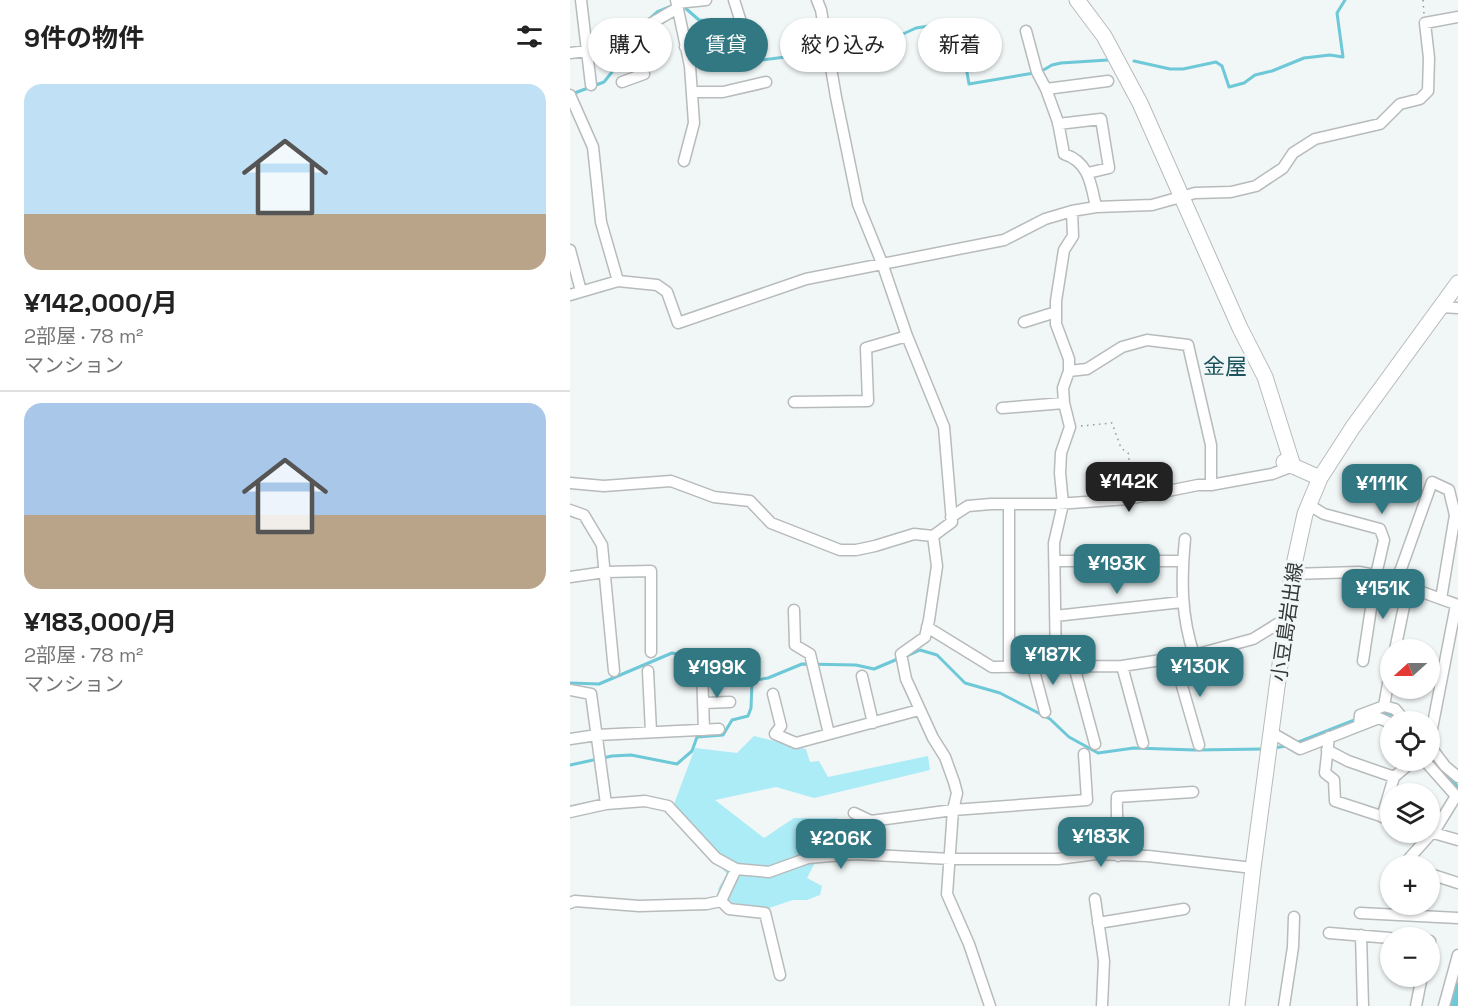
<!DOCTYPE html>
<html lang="ja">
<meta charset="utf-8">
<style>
:root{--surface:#fff;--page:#f2f2f2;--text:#222;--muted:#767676;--line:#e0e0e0;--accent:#317883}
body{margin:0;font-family:"Space Grotesk","Noto Sans JP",sans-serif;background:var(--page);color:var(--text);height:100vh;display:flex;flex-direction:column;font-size:22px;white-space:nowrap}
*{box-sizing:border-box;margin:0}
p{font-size:20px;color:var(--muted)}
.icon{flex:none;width:33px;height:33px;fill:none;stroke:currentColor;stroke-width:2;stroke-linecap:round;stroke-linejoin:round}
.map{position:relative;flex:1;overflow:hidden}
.side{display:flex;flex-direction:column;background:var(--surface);width:570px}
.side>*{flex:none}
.top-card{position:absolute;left:18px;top:18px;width:570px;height:54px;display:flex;gap:12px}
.needle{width:39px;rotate:249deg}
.controls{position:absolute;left:810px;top:639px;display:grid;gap:12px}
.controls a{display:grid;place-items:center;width:60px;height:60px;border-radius:50%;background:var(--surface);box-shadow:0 2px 4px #0004;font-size:30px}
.price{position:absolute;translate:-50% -51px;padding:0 14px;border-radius:12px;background:var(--accent);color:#fff;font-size:20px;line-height:39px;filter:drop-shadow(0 2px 3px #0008)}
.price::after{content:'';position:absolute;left:50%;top:36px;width:18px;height:14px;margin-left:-9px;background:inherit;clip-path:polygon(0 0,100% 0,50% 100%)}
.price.on{background:#222;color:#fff}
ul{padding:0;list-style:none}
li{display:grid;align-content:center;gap:12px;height:318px;padding:0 24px}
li+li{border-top:2px solid var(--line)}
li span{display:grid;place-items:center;height:186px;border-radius:18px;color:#555}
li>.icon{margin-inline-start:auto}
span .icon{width:108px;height:108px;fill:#fffc;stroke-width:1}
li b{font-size:26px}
h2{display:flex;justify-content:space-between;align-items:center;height:72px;padding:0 24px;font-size:26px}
.tag{padding:0 21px;border-radius:27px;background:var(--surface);box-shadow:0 2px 4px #0004;font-size:21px;line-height:54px}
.tag.on{background:var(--accent);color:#fff}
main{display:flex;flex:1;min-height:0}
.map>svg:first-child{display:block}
.green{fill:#acecf7}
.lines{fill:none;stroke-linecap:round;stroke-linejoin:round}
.stream{stroke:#6dc8d7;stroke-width:3}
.river{stroke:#6dc8d7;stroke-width:18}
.street-casing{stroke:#b7bbbb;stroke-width:13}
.secondary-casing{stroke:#b7bbbb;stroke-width:17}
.path{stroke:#949797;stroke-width:1.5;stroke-dasharray:1.5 4.5;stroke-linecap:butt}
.street{stroke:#fff;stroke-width:10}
.secondary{stroke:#fff;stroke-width:15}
.labels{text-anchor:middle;stroke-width:6;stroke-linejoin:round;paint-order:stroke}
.street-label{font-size:20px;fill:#353737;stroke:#f1f6f6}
.quarter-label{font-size:22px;fill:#1b545d;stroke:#f1f6f6}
</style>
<main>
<section class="side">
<h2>9件の物件<svg class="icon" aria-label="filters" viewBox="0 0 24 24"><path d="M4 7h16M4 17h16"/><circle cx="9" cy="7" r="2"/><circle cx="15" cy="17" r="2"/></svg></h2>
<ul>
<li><span style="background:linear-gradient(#bfe0f5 70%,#b9a48a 0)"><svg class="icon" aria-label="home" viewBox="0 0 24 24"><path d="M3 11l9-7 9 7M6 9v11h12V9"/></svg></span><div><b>¥142,000/月</b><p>2部屋 · 78 m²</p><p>マンション</p></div></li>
<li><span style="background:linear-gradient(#a9c7e8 60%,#b9a48a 0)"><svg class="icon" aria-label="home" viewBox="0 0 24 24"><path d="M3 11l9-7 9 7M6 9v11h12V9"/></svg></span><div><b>¥183,000/月</b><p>2部屋 · 78 m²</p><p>マンション</p></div></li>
</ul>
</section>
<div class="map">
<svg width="888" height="1006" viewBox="0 0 888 1006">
<rect width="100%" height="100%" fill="#f1f6f6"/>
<path class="green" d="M184 736 236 749 240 762 249 761 258 777 358 756 360 770 244 798 206 787 145 800 194 838 224 818H268L237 878 252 886 250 895 237 900H223L199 908 157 902 148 889 157 874 101 812 125 748 167 753Z"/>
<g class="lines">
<path class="stream" d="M113 6 129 20 166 23 168 63 309 45 346 28 359 26 373 30 389 26 399 84 470 72 482 65 491 63 538 60
M564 61 600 69H613L646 62 652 66 659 87 674 83 685 75 702 71 734 58 760 55 773 57 767 13 775 0
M2 94 34 82 42 72 40 40 43 31 78 20 87 12 104 5
M337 656 350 650 367 655 395 683 430 693 480 719 499 737 528 753 564 748 625 750 693 749
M0 683 29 684 102 653 122 657 152 674 174 682 198 678 232 664 286 665 304 669 330 658
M810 712 824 715
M726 743 787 719
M703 748 717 746
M860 756 867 763
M0 765 42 756 61 755 107 764 122 751 127 737 153 735 162 720 178 716 181 708 182 682
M875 772 888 787"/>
<path class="river" d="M884 1006 888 991"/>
<defs>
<path id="street" d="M11 0 21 85
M106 0 120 66 124 123 114 161
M164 0 177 41
M107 3 136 0
M456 31 467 72 476 89 488 122 494 154C519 162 521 184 526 207
M115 47 156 42
M0 53 17 51
M52 82 74 74 65 32C80 25 93 16 108 8
M476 89 538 81
M122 92H153L196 82
M0 95 23 147 31 222 48 281
M488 124 531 119 539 168 518 173
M0 250 11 291
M0 295 48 281 87 285 97 292 108 323 236 279 434 240 475 219 502 211 526 207 582 205 625 193 661 192 686 186 713 168 723 153 745 139 810 124 830 104 850 99 858 91 859 58 855 23 888 17
M870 307 888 308
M454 322 486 312
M499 371 517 369 552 347 577 340 618 345 641 445V485
M224 402 298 401 296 348 337 336
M432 408 494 403
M0 483 34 486 101 481 144 497 180 501 201 523 270 550H286L305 546 344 534 363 536 382 522 374 427 337 336 312 263 288 204 266 97 251 10 247 0
M739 505 754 514 810 529 814 540 806 575 793 661
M0 510 14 515 32 545 44 671
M381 517 398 506 421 504H487L558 499 628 485H641L702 474 723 466
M363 536 367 566 359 620 355 637 331 654 336 679 363 738 375 757 384 782 387 793 383 810 377 894 399 944 420 1006
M615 539C611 581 611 615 624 655
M485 561H613
M722 574 789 572 825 579 838 587 888 605
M0 577 35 572 81 571V652
M825 579 831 569 862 482 879 490 885 515 871 599
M224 610 225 645 240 654 259 734
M485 616 612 602
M357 627 422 667 552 666 624 655 683 639 717 618
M825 650 838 587
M604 658 629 745
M486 666 484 543 493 504 490 473 491 453 500 427 494 403 493 388 499 371V359L486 324V301L494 250 503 236 502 211
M504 666 525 744
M552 666 573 743
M439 667V504
M463 667 475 712
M132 670 134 730
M78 671 81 732
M820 673 814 706 825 709 836 722
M292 676 303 723
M0 690 21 694 36 804
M203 694 211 726 205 734 226 743 349 710
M133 703 160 702
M789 725 790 715 814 706
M702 733 730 749 809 718 820 723
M759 737 755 773 764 780 765 801 820 819
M0 739 27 735 149 729
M860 739 886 605
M860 746 875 766 888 777
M757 750 778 761 824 777
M0 812 36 804 75 801 98 806 146 858 166 869 199 872 238 858 284 854 381 859H488L526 854 578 856 683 868
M284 813 301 821 383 810 517 800 514 754
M812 817 824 777 844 760
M860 832 888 840
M548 856C549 835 546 817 547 797L623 792
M841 866 836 862 867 827 886 796 854 760
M860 874 888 883
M525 899 534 961 532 1006
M151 901 159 909 195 913 210 975
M0 903 5 901 69 906 137 904 151 901 166 869
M790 913 888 918
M528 923 614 909
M759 933 820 938
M791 935 793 1006
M860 941V944
M714 1006 723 947 724 917
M846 1006 852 976
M874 1006 888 955"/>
<path id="secondary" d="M507 0 534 36 570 103 670 328 695 377 723 466
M714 462 750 478
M667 1006 683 868 722 574 735 514 750 478 783 427 888 283"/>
</defs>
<use href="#street" class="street-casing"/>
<use href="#secondary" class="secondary-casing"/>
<path class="path" d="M853 0 854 14
M511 426 542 423 551 448 559 454 558 489"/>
<use href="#street" class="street"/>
<use href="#secondary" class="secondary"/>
</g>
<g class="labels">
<g class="street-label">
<text transform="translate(717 622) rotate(-82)" y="7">小豆島岩出線</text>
</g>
<g class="quarter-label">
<text x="655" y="374">金屋</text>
</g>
</g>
</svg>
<div class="controls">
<a><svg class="needle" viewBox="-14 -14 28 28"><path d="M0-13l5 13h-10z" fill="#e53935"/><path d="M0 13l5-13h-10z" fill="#767676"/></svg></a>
<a><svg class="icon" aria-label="locate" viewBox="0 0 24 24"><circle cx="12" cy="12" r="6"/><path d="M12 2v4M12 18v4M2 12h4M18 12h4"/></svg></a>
<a><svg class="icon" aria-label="layers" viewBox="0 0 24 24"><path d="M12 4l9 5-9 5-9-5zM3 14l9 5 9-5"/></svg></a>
<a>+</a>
<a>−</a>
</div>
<b class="price on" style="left:559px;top:513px">¥142K</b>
<b class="price" style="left:812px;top:515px">¥111K</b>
<b class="price" style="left:547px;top:595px">¥193K</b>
<b class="price" style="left:813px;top:620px">¥151K</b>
<b class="price" style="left:483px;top:686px">¥187K</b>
<b class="price" style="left:630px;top:698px">¥130K</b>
<b class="price" style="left:147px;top:699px">¥199K</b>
<b class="price" style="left:531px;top:868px">¥183K</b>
<b class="price" style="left:271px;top:870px">¥206K</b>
<div class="top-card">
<a class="tag">購入</a>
<a class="tag on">賃貸</a>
<a class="tag">絞り込み</a>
<a class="tag">新着</a>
</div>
</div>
</main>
